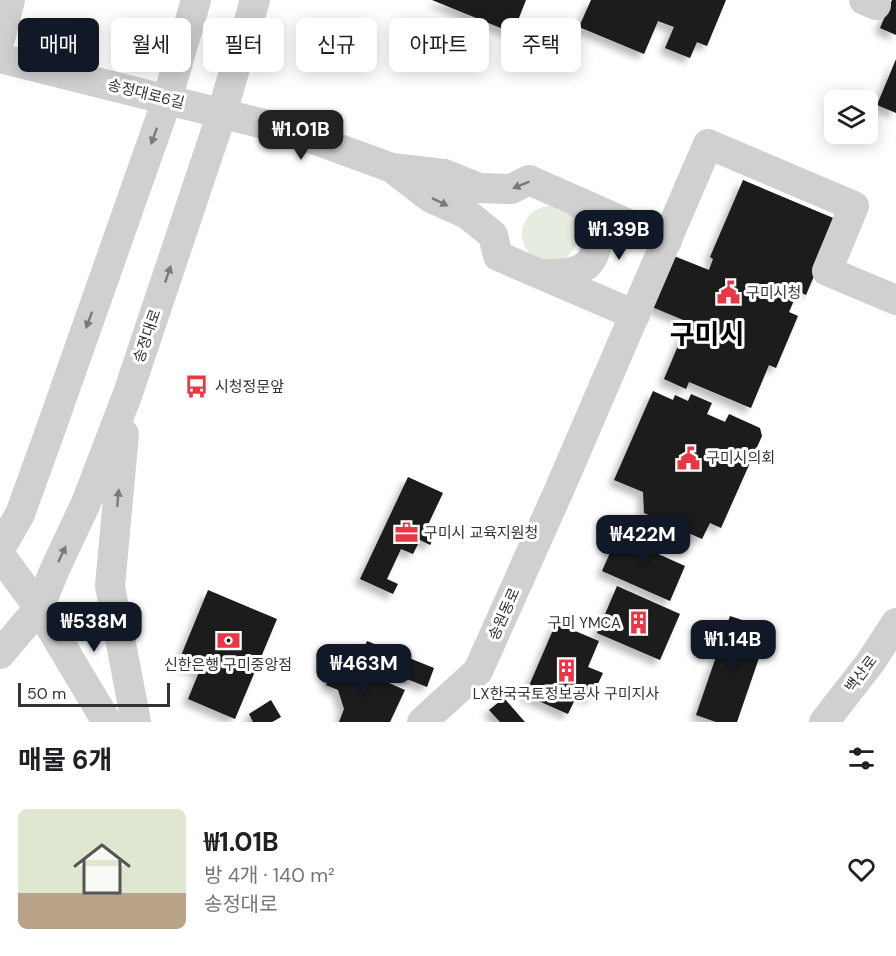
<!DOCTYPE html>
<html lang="ko">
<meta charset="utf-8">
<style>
:root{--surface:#fff;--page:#f2f2f2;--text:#202124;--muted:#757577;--accent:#111827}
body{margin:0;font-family:"DM Sans","Noto Sans KR",sans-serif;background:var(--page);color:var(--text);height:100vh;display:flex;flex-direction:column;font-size:22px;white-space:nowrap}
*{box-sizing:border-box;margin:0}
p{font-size:20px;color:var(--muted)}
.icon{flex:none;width:33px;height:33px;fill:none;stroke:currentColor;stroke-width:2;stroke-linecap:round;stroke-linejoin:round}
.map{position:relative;height:722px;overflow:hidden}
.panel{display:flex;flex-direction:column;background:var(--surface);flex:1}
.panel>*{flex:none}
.guide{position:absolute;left:18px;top:18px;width:861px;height:54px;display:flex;gap:12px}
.buttons{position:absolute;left:824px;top:90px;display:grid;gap:12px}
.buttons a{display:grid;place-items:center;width:54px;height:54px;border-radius:9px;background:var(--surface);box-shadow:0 3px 15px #0003;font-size:30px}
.scale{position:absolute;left:18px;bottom:15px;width:152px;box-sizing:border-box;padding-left:6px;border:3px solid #333;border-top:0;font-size:16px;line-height:21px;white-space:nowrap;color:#333;-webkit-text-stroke:4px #fff;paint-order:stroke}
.price{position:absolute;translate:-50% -51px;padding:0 14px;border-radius:12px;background:var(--accent);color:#fff;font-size:20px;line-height:39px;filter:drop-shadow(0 2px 3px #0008)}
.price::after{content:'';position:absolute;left:50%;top:36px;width:18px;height:14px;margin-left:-9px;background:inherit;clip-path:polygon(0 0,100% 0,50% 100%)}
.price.current{background:#222;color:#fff}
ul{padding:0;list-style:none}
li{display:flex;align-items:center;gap:18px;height:150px;padding:0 18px}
li span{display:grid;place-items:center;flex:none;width:168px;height:120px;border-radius:9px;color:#555}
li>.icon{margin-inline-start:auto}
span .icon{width:72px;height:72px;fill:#fffc;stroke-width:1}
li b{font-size:26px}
h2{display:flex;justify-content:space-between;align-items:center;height:72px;padding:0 18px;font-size:26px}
.chip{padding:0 21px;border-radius:9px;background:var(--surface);box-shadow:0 3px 15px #0003;font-size:21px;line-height:54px}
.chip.current{background:var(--accent);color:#fff}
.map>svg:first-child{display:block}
.green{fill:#e6ecdf}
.building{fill:#1a1a1a;filter:url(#shadow)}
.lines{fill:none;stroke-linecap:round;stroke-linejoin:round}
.minor{stroke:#d0d0d0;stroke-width:30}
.oneway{fill:#7a7a7a}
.labels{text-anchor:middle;stroke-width:6;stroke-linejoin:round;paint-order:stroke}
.street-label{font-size:15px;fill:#333;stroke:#fff}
.poi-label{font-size:15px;fill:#333;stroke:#fff;text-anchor:start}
.town-label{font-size:27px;font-weight:bold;fill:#000;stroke:#fff}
</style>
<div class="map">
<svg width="896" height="722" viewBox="0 0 896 722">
<defs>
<filter id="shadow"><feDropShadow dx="-5.5" dy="5.5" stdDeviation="3" flood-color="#0004"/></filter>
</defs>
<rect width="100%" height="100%" fill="#fff"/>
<path class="green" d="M522 234a28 28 0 1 1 56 0a28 28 0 1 1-56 0Z"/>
<path class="building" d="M432 0H526L513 33Z
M591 0H726L707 46 697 42 690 58 665 48 674 27 658 21 644 54 579 27Z
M892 0H896V35L880 28Z
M896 59V113L877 105Z
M743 180 838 220 806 295 798 291 789 312 798 316 776 368 769 365 751 408 689 382 686 389 664 379 688 322 652 307 674 256 709 270 713 259 710 257Z
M653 391 673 400 675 395 688 401 691 394 712 403 707 414 725 422 729 414 760 428 762 436 721 528 710 523 702 539 644 513 643 492 614 480Z
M408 477 443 493 425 531 435 535 430 545 420 540 413 554 401 549 387 579 398 584 393 594 360 579Z
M621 528 648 541 645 548 685 566 670 601 602 571Z
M617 586 680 614 660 660 597 633Z
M208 590 277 619 235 719 188 699 199 672 178 663Z
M730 616 769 629 737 722H716L696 715Z
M556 623 599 641 588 667 603 673 591 699 578 693 568 714 525 695Z
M367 641 434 668 427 687 359 660Z
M337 660 405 690 390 722H339L344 709 338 690 326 685Z
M504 698 525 722H500L489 710Z
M271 700 281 717 272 722H253L249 714Z"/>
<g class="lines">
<path class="minor" d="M864 0 876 5
M0 39 10 0
M0 58 288 130 392 168 444 174 479 188 511 189 529 180 667 241
M392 168 431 198 467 214 493 235 498 256 635 315
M543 274C583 275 599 267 599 224L594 216 577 202
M124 434 110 586 136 722
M0 549 20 514 49 434 167 100 196 0
M0 555 39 608 107 722
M0 654 39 608 55 569 86 503 128 393 222 113 255 0
M422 722 478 671 560 488 708 144 854 206 827 271 896 300
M824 722 870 663 896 623"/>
</g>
<defs><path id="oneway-solid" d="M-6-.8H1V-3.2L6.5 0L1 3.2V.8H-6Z" transform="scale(1.5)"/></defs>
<g class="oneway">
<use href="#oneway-solid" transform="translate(154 136) rotate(110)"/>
<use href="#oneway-solid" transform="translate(521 185) rotate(158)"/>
<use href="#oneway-solid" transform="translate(440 202) rotate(26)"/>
<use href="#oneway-solid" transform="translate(168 274) rotate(-71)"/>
<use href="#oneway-solid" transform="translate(89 320) rotate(110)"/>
<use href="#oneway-solid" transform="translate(118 498) rotate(-85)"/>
<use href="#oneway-solid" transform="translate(62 554) rotate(-65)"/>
</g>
<defs>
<symbol id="civic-bare" viewBox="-9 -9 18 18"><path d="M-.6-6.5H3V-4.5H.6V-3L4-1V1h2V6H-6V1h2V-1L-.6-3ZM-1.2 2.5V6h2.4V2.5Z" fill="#e63946" stroke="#fff" stroke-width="2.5" paint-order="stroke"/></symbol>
<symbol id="bus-bare" viewBox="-9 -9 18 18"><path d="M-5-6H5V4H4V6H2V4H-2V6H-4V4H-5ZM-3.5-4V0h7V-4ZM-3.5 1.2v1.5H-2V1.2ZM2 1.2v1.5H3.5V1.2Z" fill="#e63946" stroke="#fff" stroke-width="2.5" paint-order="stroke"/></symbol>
<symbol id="office-bare" viewBox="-9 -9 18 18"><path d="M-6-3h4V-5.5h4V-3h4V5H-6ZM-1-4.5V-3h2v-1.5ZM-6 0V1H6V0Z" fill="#e63946" stroke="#fff" stroke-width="2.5" paint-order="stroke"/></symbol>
<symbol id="building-bare" viewBox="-9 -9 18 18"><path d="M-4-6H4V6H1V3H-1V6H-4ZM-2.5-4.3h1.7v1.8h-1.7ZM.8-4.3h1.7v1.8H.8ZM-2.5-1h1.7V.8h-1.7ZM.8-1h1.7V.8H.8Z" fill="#e63946" stroke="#fff" stroke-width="2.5" paint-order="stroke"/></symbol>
<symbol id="bank-bare" viewBox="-9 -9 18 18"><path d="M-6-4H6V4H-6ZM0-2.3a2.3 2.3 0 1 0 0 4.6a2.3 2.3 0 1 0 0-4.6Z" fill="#e63946" stroke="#fff" stroke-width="2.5" paint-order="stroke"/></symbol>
</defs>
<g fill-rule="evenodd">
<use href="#civic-bare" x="712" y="276" width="33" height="33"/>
<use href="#bus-bare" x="180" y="370" width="33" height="33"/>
<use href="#civic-bare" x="672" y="442" width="33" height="33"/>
<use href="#office-bare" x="390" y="516" width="33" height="33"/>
<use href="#building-bare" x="622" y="606" width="33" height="33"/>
<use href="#bank-bare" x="212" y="624" width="33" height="33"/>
<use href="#building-bare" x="550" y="654" width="33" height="33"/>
</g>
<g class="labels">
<g class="street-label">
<text transform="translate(146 94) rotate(14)" y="5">송정대로6길</text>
<text transform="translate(147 336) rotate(-71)" y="5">송정대로</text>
<text transform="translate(504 614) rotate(-66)" y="5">송원동로</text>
<text transform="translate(861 674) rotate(-53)" y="5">백산로</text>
</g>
<g class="poi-label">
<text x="746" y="298">구미시청</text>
<text x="215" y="392">시청정문앞</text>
<text x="706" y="463">구미시의회</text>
<text x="424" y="538">구미시 교육지원청</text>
<text x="621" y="628" text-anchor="end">구미 YMCA</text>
<text x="228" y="670" text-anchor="middle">신한은행 구미중앙점</text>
<text x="566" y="699" text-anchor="middle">LX한국국토정보공사 구미지사</text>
</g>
<g class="town-label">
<text x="707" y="344">구미시</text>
</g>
</g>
</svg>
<div class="buttons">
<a><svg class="icon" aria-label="layers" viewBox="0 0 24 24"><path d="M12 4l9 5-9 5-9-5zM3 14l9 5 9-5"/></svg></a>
</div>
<div class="scale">50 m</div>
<b class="price current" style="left:301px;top:161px">₩1.01B</b>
<b class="price" style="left:619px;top:261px">₩1.39B</b>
<b class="price" style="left:643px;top:566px">₩422M</b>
<b class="price" style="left:94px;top:653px">₩538M</b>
<b class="price" style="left:733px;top:671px">₩1.14B</b>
<b class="price" style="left:364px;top:695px">₩463M</b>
<div class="guide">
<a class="chip current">매매</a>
<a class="chip">월세</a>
<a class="chip">필터</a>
<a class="chip">신규</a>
<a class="chip">아파트</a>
<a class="chip">주택</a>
</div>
</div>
<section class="panel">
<h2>매물 6개<svg class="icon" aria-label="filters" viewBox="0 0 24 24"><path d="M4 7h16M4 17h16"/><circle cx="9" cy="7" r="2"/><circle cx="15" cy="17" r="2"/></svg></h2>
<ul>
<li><span style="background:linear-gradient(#dfe7d0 70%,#b9a48a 0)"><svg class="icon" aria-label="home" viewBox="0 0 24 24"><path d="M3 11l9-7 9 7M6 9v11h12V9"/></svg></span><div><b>₩1.01B</b><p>방 4개 · 140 m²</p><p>송정대로</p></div><svg class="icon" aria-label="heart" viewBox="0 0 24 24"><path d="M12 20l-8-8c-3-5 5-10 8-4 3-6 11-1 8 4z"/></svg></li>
</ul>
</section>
